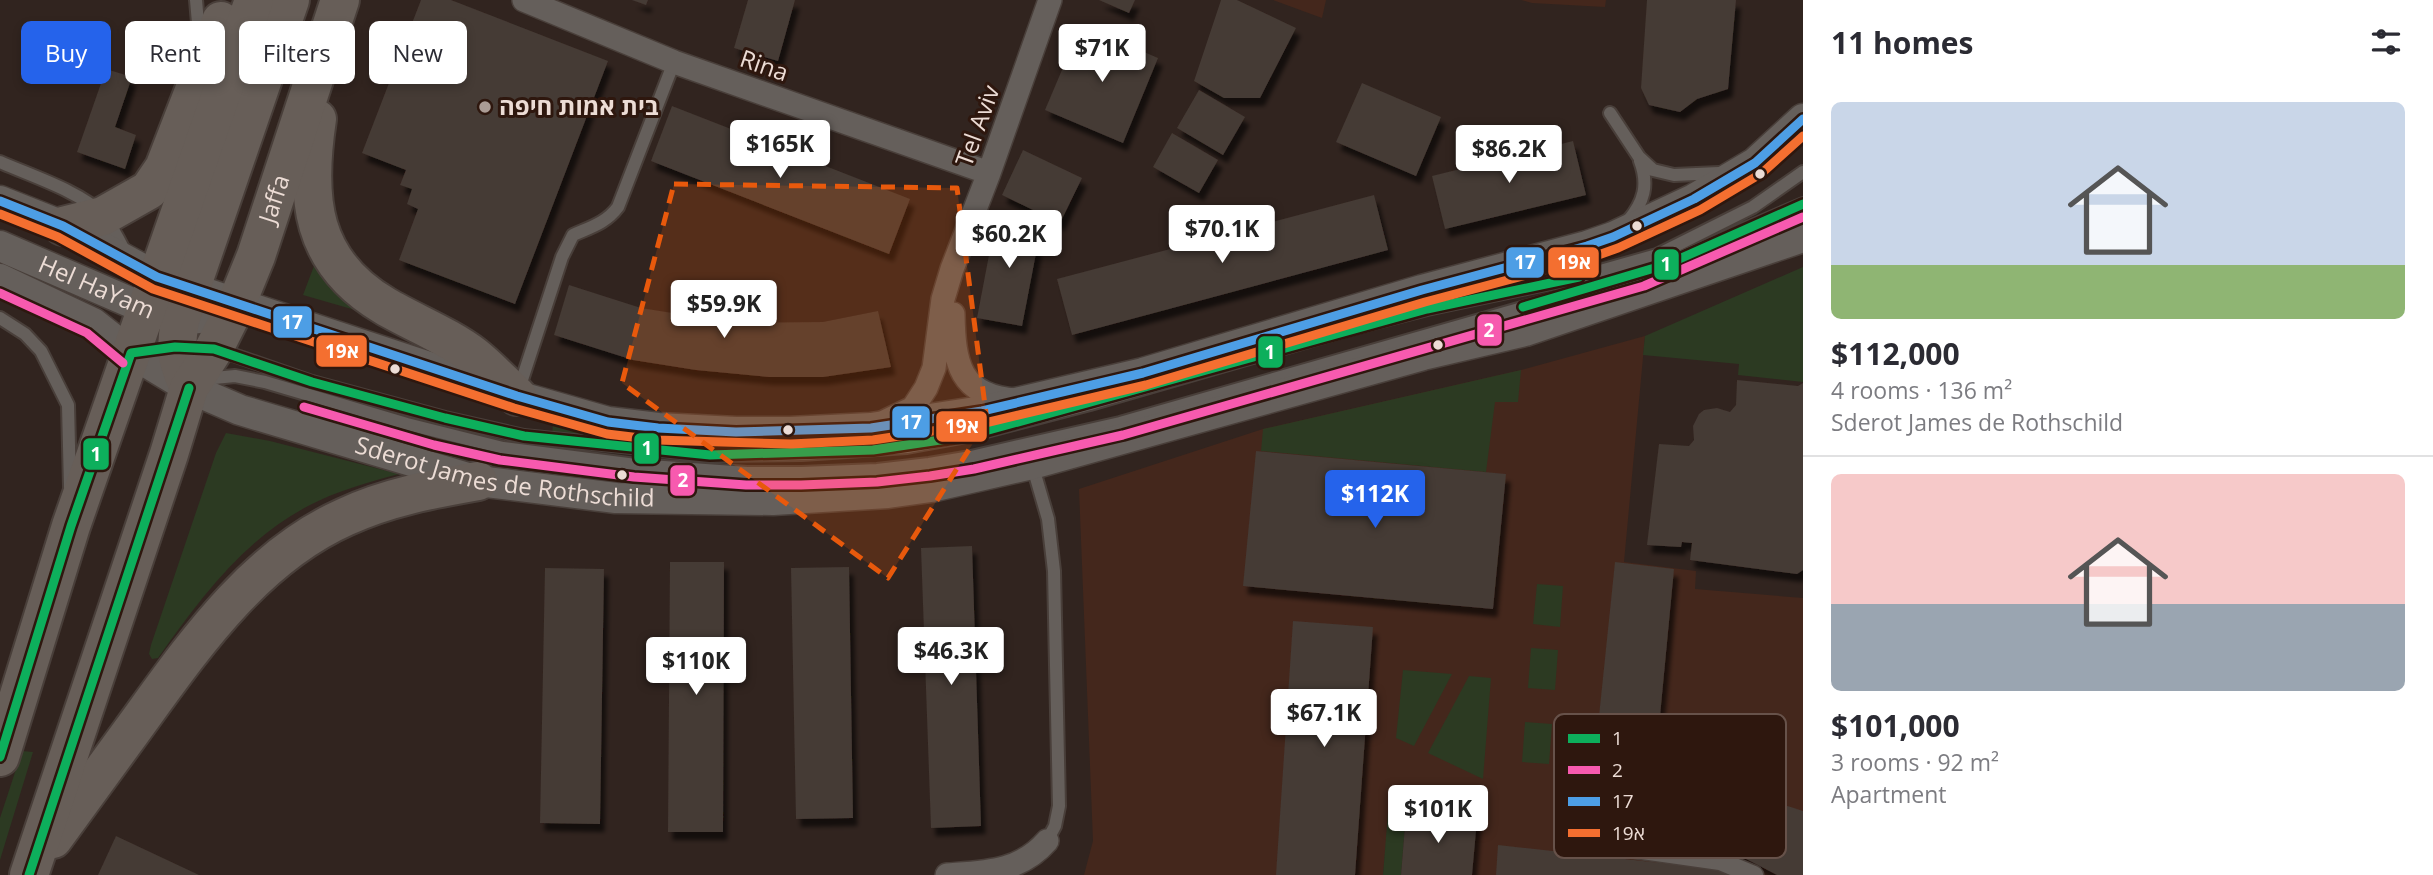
<!DOCTYPE html>
<meta charset="utf-8">
<style>
:root{--surface:#fff;--page:#f2f2f3;--text:#2b2b33;--muted:#7c7c81;--line:#e1e1e2;--accent:#2563eb}
body{margin:0;font-family:"Open Sans","Noto Sans Hebrew",sans-serif;background:var(--page);color:var(--text);height:100vh;display:flex;flex-direction:column;font-size:26px;white-space:nowrap}
*{box-sizing:border-box;margin:0}
p{font-size:23px;color:var(--muted)}
.icon{flex:none;width:38px;height:38px;fill:none;stroke:currentColor;stroke-width:2;stroke-linecap:round;stroke-linejoin:round}
.map{position:relative;flex:1;overflow:hidden}
.sheet{display:flex;flex-direction:column;background:var(--surface);width:630px}
.sheet>*{flex:none}
.guide{position:absolute;left:21px;top:21px;width:665px;height:63px;display:flex;gap:14px}
.price{position:absolute;translate:-50% -60px;padding:0 16px;border-radius:7px;background:#fff;color:#222;font-size:23px;line-height:46px;filter:drop-shadow(0 2px 4px #0008)}
.price::after{content:'';position:absolute;left:50%;top:42px;width:21px;height:16px;margin-left:-10px;background:inherit;clip-path:polygon(0 0,100% 0,50% 100%)}
.price.on{background:var(--accent);color:#fff}
ul{padding:0;list-style:none}
li{display:grid;align-content:center;gap:14px;height:371px;padding:0 28px}
li+li{border-top:2px solid var(--line)}
li span{display:grid;place-items:center;height:217px;border-radius:10px;color:#555}
li>.icon{margin-inline-start:auto}
span .icon{width:126px;height:126px;fill:#fffc;stroke-width:1}
li b{font-size:30px}
h2{display:flex;justify-content:space-between;align-items:center;height:84px;padding:0 28px;font-size:30px}
.tag{padding:0 24px;border-radius:10px;background:var(--surface);box-shadow:0 4px 10px #0003;font-size:24px;line-height:63px}
.tag.on{background:var(--accent);color:#fff}
main{display:flex;flex:1;min-height:0}
.map>svg:first-child{display:block}
.built{fill:#44271c}
.green{fill:#2c3a22}
.building{fill:#453a34;filter:url(#shadow)}
.lines{fill:none;stroke-linecap:round;stroke-linejoin:round}
.service-casing{stroke:#493f3a;stroke-width:16}
.pedestrian-casing{stroke:#493f3a;stroke-width:21}
.minor-casing{stroke:#493f3a;stroke-width:26}
.tertiary-casing{stroke:#493f3a;stroke-width:33}
.trunk-casing{stroke:#493f3a;stroke-width:42}
.service{stroke:#655f5b;stroke-width:12}
.pedestrian{stroke:#655f5b;stroke-width:18}
.minor{stroke:#655f5b;stroke-width:23}
.tertiary{stroke:#655f5b;stroke-width:30}
.trunk{stroke:#675e58;stroke-width:38}
.bus-1-casing{stroke:#2e170e;stroke-width:14}
.bus-2-casing{stroke:#2e170e;stroke-width:14}
.bus-3-casing{stroke:#2e170e;stroke-width:14}
.bus-4-casing{stroke:#2e170e;stroke-width:14}
.bus-1{stroke:#0daf5c;stroke-width:9}
.bus-2{stroke:#f75aaf;stroke-width:9}
.bus-3{stroke:#4d9ee5;stroke-width:9}
.bus-4{stroke:#f46f30;stroke-width:9}
.marked{fill:#e8590c;fill-opacity:0.2;stroke:#e8590c;stroke-width:5;stroke-dasharray:14 9;stroke-linejoin:round}
.poi-dot{fill:#ab9c95;stroke:#2e170e;stroke-width:2.5}
.bus-dot{fill:#ecdcd5;stroke:#2e170e;stroke-width:2.5}
.labels{text-anchor:middle;stroke-width:6;stroke-linejoin:round;paint-order:stroke}
.street-label{font-size:24px;fill:#ecdcd5;stroke:#2e170e}
.poi-label{font-size:24px;font-weight:bold;fill:#ecdcd5;stroke:#2e170e;text-anchor:start}
.key{fill:#2e170e;stroke:#67524a;stroke-width:2}
.key-label{font-size:19px;fill:#ecdcd5}
.line-badge{stroke:#2e170e;stroke-width:2.5}
.badge-label{font-size:19px;text-anchor:middle;font-weight:bold;fill:#fff}
</style>
<main>
<div class="map">
<svg width="1803" height="875" viewBox="0 0 1803 875">
<defs>
<filter id="shadow"><feDropShadow dx="4.5" dy="8" stdDeviation="2" flood-color="#0009"/></filter>
</defs>
<rect width="100%" height="100%" fill="#31241f"/>
<path class="built" d="M1273 0H1326L1322 18Z
M1521 0H1606L1605 7 1532 3Z
M1645 336 1624 562 1696 571 1695 589 1803 598V875H1472L1477 819 1389 812 1383 875H1084L1093 841 1079 489 1263 429 1521 370Z"/>
<path class="green" d="M317 264 362 312 303 295 314 266Z
M1803 267V382L1738 375 1739 364 1643 355 1645 336Z
M1521 370 1518 402H1495L1486 472 1261 451 1263 429Z
M553 424 643 436V442L552 434Z
M226 433 270 441 399 474C369 482 336 491 308 506 242 541 200 599 158 658L152 659 149 654 151 645 216 453Z
M548 461 638 473V479L547 471Z
M1537 584 1563 586 1560 627 1533 624Z
M1531 648 1558 650 1555 690 1528 688Z
M1403 670 1452 674 1414 746 1396 738Z
M1469 676 1491 678 1483 779 1428 753Z
M1525 722 1552 724 1549 764 1522 762Z
M22 751 33 752 0 860V818Z
M1388 812 1406 813 1401 875H1383Z"/>
<path class="building" d="M421 0H451L608 61 515 304 399 260 418 209 407 204 412 189 400 185 406 170 362 153Z
M632 0H648L646 5Z
M748 0H795L778 61 734 48Z
M1099 0H1135L1129 13Z
M1221 0H1237L1296 28 1260 98H1224L1194 81Z
M1647 0H1736L1728 89 1697 99 1680 112 1649 105 1641 88Z
M1081 25 1158 58 1123 143 1045 110Z
M106 69 132 77 115 127 136 135 125 169 77 152Z
M1362 83 1441 117 1416 176 1336 142Z
M1199 90 1245 117 1223 155 1177 128Z
M672 106 910 199 889 254 651 161Z
M1172 133 1218 160 1199 193 1153 167Z
M1573 141 1586 195 1445 229 1432 176Z
M1023 150 1082 178 1060 223 1002 195Z
M1374 195 1388 250 1072 335 1057 279Z
M997 213 1042 222 1022 326 977 318Z
M569 285 641 308 735 323 823 322 878 311 891 367 823 377H769L696 370 633 360 554 335Z
M1737 380 1798 386 1803 383V570L1797 574 1690 560 1692 543 1682 542 1681 547 1647 545 1659 444 1689 446 1694 440 1693 426 1699 414 1704 410 1717 408 1730 412 1736 405Z
M1256 451 1506 474 1493 609 1243 586Z
M972 546 981 826 931 828 921 548Z
M670 562H724L723 832H668Z
M1615 562 1674 569 1654 779 1726 786 1803 811V875H1777L1729 850 1587 832Z
M849 567 853 818 796 819 791 568Z
M545 568 604 569 600 824 540 823Z
M1293 621 1373 627 1355 875H1276Z
M1406 813 1477 819 1472 875H1401Z
M116 836 199 875H98Z
M1498 845 1724 870 1734 875H1496Z"/>
<g class="lines">
<defs>
<path id="service" d="M196 0 198 23 203 41
M1610 113 1639 157 1653 170 1674 175 1719 173
M0 162C29 175 82 192 103 215 113 227 119 240 126 254
M1628 221C1644 202 1649 185 1640 161
M0 318 25 334 41 351 68 405 70 487
M219 350 312 382 445 418 524 436 710 455 802 454 907 447 967 436 1090 404 1353 328 1427 309 1579 277 1657 255 1753 207 1803 172
M204 382 214 378 235 376 265 382 407 424 503 448 636 465 747 473H801L877 470 929 464 971 457 1120 423 1641 274 1803 204
M519 389 562 257 573 235C591 227 606 223 618 207L674 62
M1032 464 1048 519 1054 571 1059 806 1055 826 1047 841"/>
<path id="pedestrian" d="M1586 842 1720 861 1754 875"/>
<path id="minor" d="M524 0 674 62 989 173
M953 314C954 363 959 396 1016 400
M886 421 913 408 926 388 934 368 943 299 952 269 989 173 1050 0
M947 875C986 872 1020 872 1047 841"/>
<g id="tertiary">
<path d="M0 201 63 226 157 277 517 396 608 422 658 428 736 432H790L871 428 982 411 1143 373 1422 290 1587 246 1613 237 1694 199 1755 163 1803 119"/>
<path id="s1" d="M0 246 146 309 180 320 208 317 236 305"/>
<path id="s2" d="M0 279 93 323 131 353 189 388 240 410 478 481 616 498 773 500 888 493 931 487 1032 464 1423 355 1525 331 1803 237"/>
</g>
<g id="trunk">
<path d="M317 119C305 198 310 262 385 306 412 322 450 337 474 356 489 368 503 383 517 396"/>
<path d="M63 226 103 216 149 190 164 168 221 21"/>
<path d="M189 388C176 358 175 351 180 320L290 0"/>
<path d="M0 757 71 526 254 0"/>
<path d="M53 839C79 803 105 768 131 732 190 651 251 559 345 517 388 497 433 489 478 481"/>
<path id="s3" d="M29 875 169 454 189 388 214 349 236 305 256 256 340 0"/>
</g>
</defs>
<use href="#service" class="service-casing"/>
<use href="#pedestrian" class="pedestrian-casing"/>
<use href="#minor" class="minor-casing"/>
<use href="#tertiary" class="tertiary-casing"/>
<use href="#trunk" class="trunk-casing"/>
<use href="#service" class="service"/>
<use href="#pedestrian" class="pedestrian"/>
<use href="#minor" class="minor"/>
<use href="#tertiary" class="tertiary"/>
<use href="#trunk" class="trunk"/>
<defs>
<path id="bus-1" d="M1523 307 1668 264 1803 204
M0 757 71 526 131 353 175 347 214 349 312 382 445 418 524 436 710 455 873 450 967 436 1427 309 1579 277
M29 875 189 388"/>
<path id="bus-2" d="M0 293 87 333 123 363
M304 407 434 445 500 460 634 477 746 485H801L877 482 930 476 974 469 1123 435 1644 286 1803 217"/>
<path id="bus-3" d="M0 201 63 226 157 277 517 396 608 422 658 428 736 432 871 428 982 411 1143 373 1422 290 1587 246 1613 237 1694 199 1755 163 1803 119"/>
<path id="bus-4" d="M0 214 58 237 153 289 514 408 607 434 657 440 791 444 873 440 985 423 1146 385 1425 302 1590 258 1618 248 1700 210 1762 173 1803 136"/>
</defs>
<use href="#bus-1" class="bus-1-casing"/>
<use href="#bus-2" class="bus-2-casing"/>
<use href="#bus-3" class="bus-3-casing"/>
<use href="#bus-4" class="bus-4-casing"/>
<use href="#bus-1" class="bus-1"/>
<use href="#bus-2" class="bus-2"/>
<use href="#bus-3" class="bus-3"/>
<use href="#bus-4" class="bus-4"/>
</g>
<path class="marked" d="M674 184 957 188 987 421 888 578 622 383Z"/>
<circle class="poi-dot" cx="485" cy="107" r="7"/>
<g class="bus-dot">
<circle cx="1760" cy="174" r="6"/>
<circle cx="1637" cy="226" r="6"/>
<circle cx="1438" cy="345" r="6"/>
<circle cx="395" cy="369" r="6"/>
<circle cx="788" cy="430" r="6"/>
<circle cx="622" cy="475" r="6"/>
</g>
<g class="labels">
<g class="street-label">
<text transform="translate(764 66) rotate(19)" y="8">Rina</text>
<text transform="translate(978 126) rotate(-70)" y="8">Tel Aviv</text>
<text dy="8" stroke="none"><textPath href="#s3" startOffset="721">Jaffa</textPath></text>
<text dy="8" stroke="none"><textPath href="#s1" startOffset="105">Hel HaYam</textPath></text>
<text dy="8" stroke="none"><textPath href="#s2" startOffset="548">Sderot James de Rothschild</textPath></text>
</g>
<g class="poi-label">
<text x="499" y="115">בית אמות חיפה</text>
</g>
</g>
<rect x="1554" y="714" width="232" height="144" rx="10" class="key"/>
<rect x="1568" y="734" width="32" height="9" fill="#0daf5c"/>
<rect x="1568" y="766" width="32" height="8" fill="#f75aaf"/>
<rect x="1568" y="797" width="32" height="9" fill="#4d9ee5"/>
<rect x="1568" y="829" width="32" height="8" fill="#f46f30"/>
<g class="key-label">
<text x="1612" y="745">1</text>
<text x="1612" y="777">2</text>
<text x="1612" y="808">17</text>
<text x="1612" y="840">19א</text>
</g>
<g class="line-badge">
<rect x="1547" y="246" width="53" height="33" rx="7" fill="#f46f30"/>
<rect x="1505" y="246" width="40" height="33" rx="7" fill="#4d9ee5"/>
<rect x="1653" y="248" width="27" height="33" rx="7" fill="#0daf5c"/>
<rect x="272" y="305" width="41" height="34" rx="7" fill="#4d9ee5"/>
<rect x="1476" y="313" width="27" height="34" rx="7" fill="#f75aaf"/>
<rect x="315" y="334" width="53" height="34" rx="7" fill="#f46f30"/>
<rect x="1257" y="335" width="27" height="34" rx="7" fill="#0daf5c"/>
<rect x="891" y="405" width="40" height="34" rx="7" fill="#4d9ee5"/>
<rect x="935" y="410" width="53" height="33" rx="7" fill="#f46f30"/>
<rect x="633" y="432" width="27" height="33" rx="7" fill="#0daf5c"/>
<rect x="82" y="437" width="28" height="34" rx="7" fill="#0daf5c"/>
<rect x="669" y="464" width="27" height="33" rx="7" fill="#f75aaf"/>
</g>
<g class="badge-label">
<text x="1574" y="269">19א</text>
<text x="1525" y="269">17</text>
<text x="1666" y="271">1</text>
<text x="292" y="329">17</text>
<text x="1489" y="337">2</text>
<text x="342" y="358">19א</text>
<text x="1270" y="359">1</text>
<text x="911" y="429">17</text>
<text x="962" y="433">19א</text>
<text x="647" y="455">1</text>
<text x="96" y="461">1</text>
<text x="683" y="487">2</text>
</g>
</svg>
<b class="price" style="left:1102px;top:84px">$71K</b>
<b class="price" style="left:780px;top:180px">$165K</b>
<b class="price" style="left:1509px;top:185px">$86.2K</b>
<b class="price" style="left:1222px;top:265px">$70.1K</b>
<b class="price" style="left:1009px;top:270px">$60.2K</b>
<b class="price" style="left:724px;top:340px">$59.9K</b>
<b class="price on" style="left:1375px;top:530px">$112K</b>
<b class="price" style="left:951px;top:687px">$46.3K</b>
<b class="price" style="left:696px;top:697px">$110K</b>
<b class="price" style="left:1324px;top:749px">$67.1K</b>
<b class="price" style="left:1438px;top:845px">$101K</b>
<div class="guide">
<a class="tag on">Buy</a>
<a class="tag">Rent</a>
<a class="tag">Filters</a>
<a class="tag">New</a>
</div>
</div>
<section class="sheet">
<h2>11 homes<svg class="icon" aria-label="filters" viewBox="0 0 24 24"><path d="M4 7h16M4 17h16"/><circle cx="9" cy="7" r="2"/><circle cx="15" cy="17" r="2"/></svg></h2>
<ul>
<li><span style="background:linear-gradient(#c9d6e8 75%,#8fb573 0)"><svg class="icon" aria-label="home" viewBox="0 0 24 24"><path d="M3 11l9-7 9 7M6 9v11h12V9"/></svg></span><div><b>$112,000</b><p>4 rooms · 136 m²</p><p>Sderot James de Rothschild</p></div></li>
<li><span style="background:linear-gradient(#f6c9c9 60%,#9aa5b1 0)"><svg class="icon" aria-label="home" viewBox="0 0 24 24"><path d="M3 11l9-7 9 7M6 9v11h12V9"/></svg></span><div><b>$101,000</b><p>3 rooms · 92 m²</p><p>Apartment</p></div></li>
</ul>
</section>
</main>
